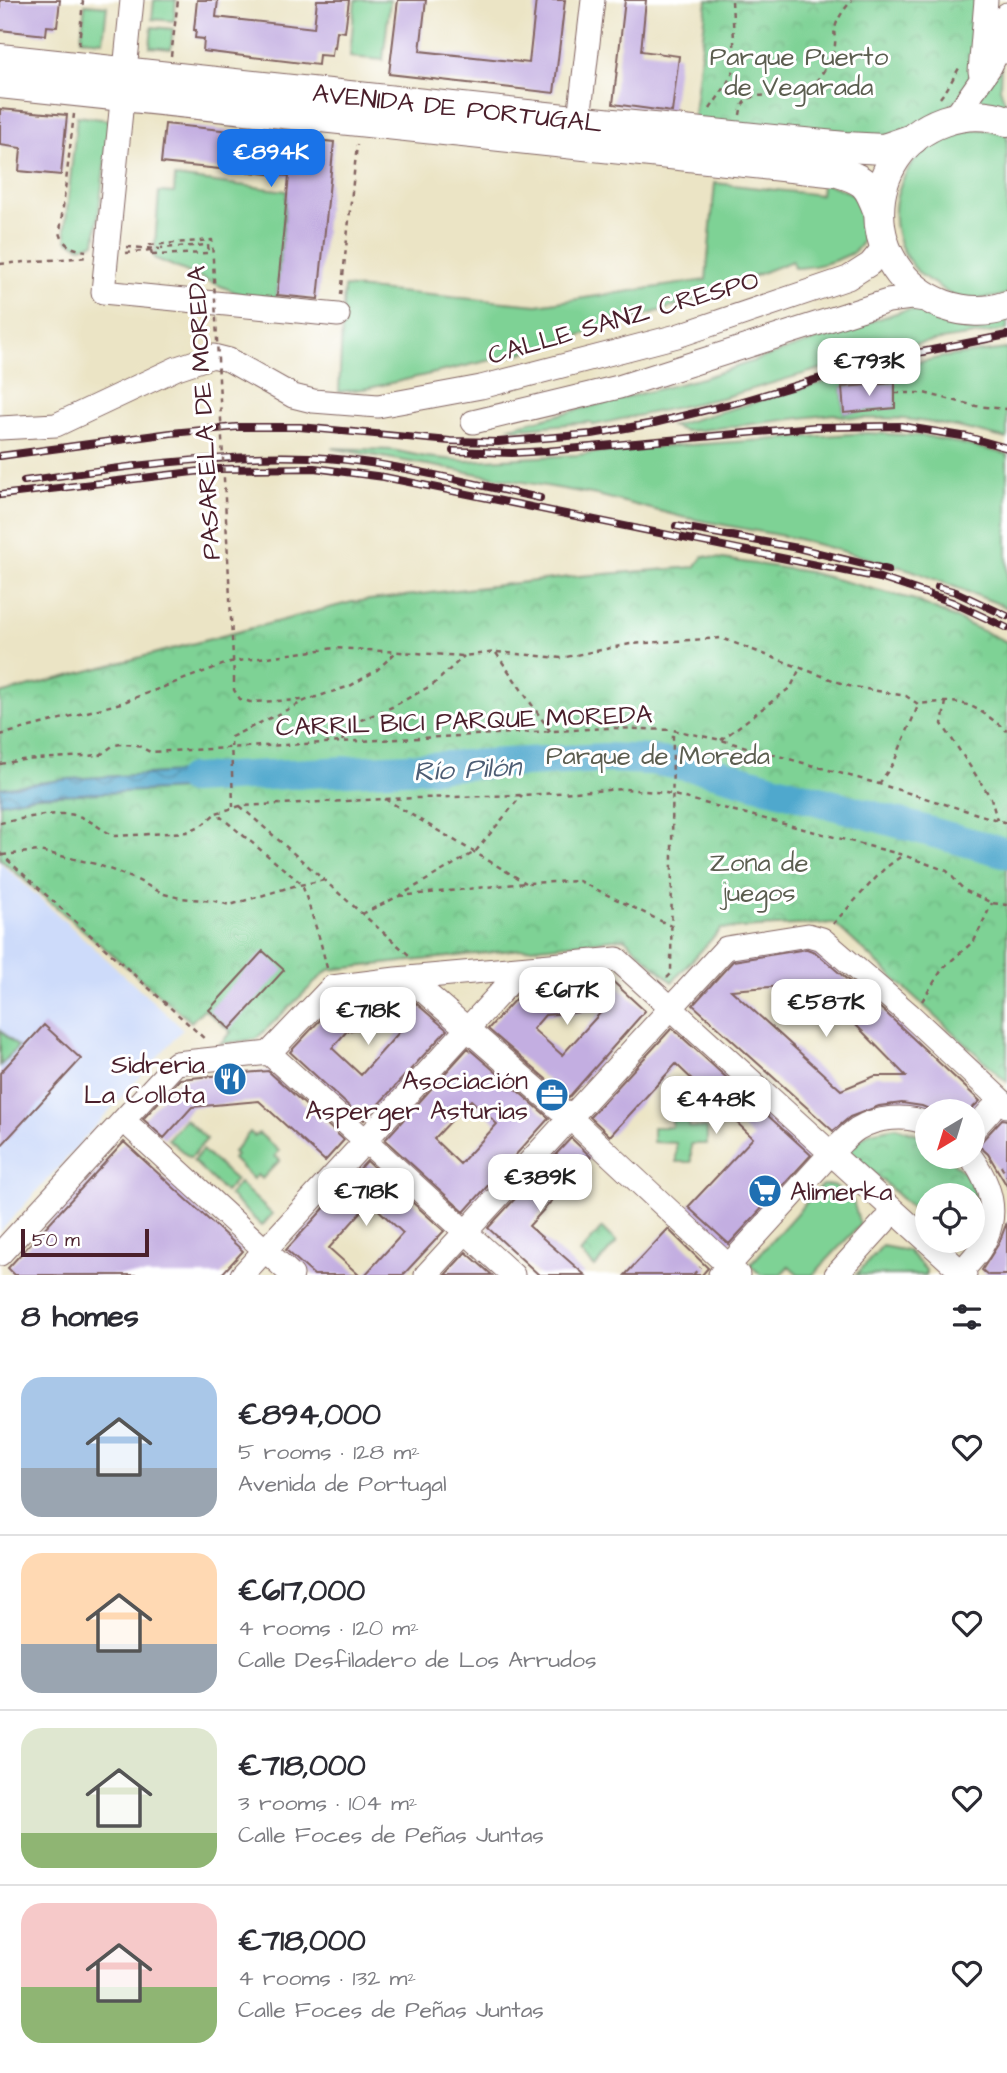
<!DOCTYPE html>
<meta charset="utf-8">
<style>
:root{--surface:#fff;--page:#f7f7f7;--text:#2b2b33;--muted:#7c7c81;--line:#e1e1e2;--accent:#1a73e8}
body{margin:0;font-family:"Architects Daughter",sans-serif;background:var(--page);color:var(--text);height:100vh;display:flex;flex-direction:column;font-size:26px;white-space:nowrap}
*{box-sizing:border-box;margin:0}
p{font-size:23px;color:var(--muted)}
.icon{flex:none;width:38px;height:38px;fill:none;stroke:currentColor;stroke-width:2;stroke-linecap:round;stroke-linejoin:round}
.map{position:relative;height:1275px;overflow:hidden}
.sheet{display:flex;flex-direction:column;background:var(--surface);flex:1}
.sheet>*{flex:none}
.needle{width:46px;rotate:218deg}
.buttons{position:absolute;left:915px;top:1099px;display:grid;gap:14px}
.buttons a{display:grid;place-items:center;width:70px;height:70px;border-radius:50%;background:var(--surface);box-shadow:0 4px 18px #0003;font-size:35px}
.scale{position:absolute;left:21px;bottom:18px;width:128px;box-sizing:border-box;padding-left:7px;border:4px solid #4a1f2b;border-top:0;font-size:19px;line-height:24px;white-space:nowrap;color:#4a1f2b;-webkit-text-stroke:5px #fff;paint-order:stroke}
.price{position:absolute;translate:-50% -60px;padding:0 16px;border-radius:14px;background:#fff;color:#222;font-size:23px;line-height:46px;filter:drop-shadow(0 2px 4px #0008)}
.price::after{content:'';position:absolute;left:50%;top:42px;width:21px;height:16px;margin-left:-10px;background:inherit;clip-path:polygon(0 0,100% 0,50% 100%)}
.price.selected{background:var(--accent);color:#fff}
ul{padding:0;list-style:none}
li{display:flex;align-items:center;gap:21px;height:175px;padding:0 21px}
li+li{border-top:2px solid var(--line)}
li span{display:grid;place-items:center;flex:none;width:196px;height:140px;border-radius:21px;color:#555}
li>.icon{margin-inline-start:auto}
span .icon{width:84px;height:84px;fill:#fffc;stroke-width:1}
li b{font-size:30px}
h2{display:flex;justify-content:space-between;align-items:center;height:84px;padding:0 21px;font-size:30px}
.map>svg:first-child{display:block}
.built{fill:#cddbfa}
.green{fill:#7ed295;stroke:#647860;stroke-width:2;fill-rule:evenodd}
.park{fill:url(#park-crowns);stroke:#647860;stroke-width:2}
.water{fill:url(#water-waves);stroke:#4d647c;stroke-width:2}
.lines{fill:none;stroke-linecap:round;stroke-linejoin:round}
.river{stroke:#50a8cd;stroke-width:30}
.building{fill:#c3aee1;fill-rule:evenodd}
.minor-casing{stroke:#826461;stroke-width:25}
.major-casing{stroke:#826461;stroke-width:32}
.path{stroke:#826461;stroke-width:2.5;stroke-dasharray:5 5;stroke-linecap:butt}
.minor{stroke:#fff;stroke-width:23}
.major{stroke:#fff;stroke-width:30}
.rail-casing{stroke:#4a1f2b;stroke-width:8}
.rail{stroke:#fff;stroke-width:5;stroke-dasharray:16;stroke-linecap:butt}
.path-bridge{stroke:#826461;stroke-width:2.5;stroke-dasharray:5 5;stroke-linecap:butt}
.labels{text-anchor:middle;stroke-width:6;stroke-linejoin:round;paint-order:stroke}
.park-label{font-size:26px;fill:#5c5e50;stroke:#fff}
.street-label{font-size:26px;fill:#4a1f2b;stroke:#fff}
.poi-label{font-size:26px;fill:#4a1f2b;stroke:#fff;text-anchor:end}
.water-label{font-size:28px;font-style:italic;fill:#4d5d74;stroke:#fff}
</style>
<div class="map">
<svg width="1007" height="1275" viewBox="0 0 1007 1275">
<defs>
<pattern id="park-crowns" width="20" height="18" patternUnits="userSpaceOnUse" patternTransform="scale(1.75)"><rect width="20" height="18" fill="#7ed295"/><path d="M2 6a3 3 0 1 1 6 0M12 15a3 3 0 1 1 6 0" fill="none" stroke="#6eb481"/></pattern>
<pattern id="water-waves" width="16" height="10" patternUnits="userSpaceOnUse" patternTransform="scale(1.75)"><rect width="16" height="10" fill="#50a8cd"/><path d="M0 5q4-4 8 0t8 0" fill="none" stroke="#4488a7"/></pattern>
</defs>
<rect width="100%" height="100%" fill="#fff"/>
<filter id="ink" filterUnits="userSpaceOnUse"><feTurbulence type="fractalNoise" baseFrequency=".0143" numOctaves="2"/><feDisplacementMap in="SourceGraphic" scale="14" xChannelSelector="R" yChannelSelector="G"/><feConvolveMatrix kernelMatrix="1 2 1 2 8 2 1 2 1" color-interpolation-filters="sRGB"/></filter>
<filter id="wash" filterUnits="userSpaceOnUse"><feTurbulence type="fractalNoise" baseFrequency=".00686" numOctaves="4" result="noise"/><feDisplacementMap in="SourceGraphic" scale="28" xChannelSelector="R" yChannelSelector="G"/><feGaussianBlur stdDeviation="1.57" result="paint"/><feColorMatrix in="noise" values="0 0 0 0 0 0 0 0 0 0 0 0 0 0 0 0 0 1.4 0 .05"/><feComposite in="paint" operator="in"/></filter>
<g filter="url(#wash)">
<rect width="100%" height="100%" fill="#ebe4c5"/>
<path class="built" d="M0 862 183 1029 0 1232Z"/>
<path class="green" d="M154 0H176L174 21 152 19Z
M355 0H390L383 60 350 57Z
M85 4 107 6 103 41 81 39Z
M152 27 173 29 171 49 150 47Z
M1001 64 1000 88 1007 107 975 103Z
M77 116 110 120 95 243 81 247 67 240 65 229Z
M982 129 1007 134V294C992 299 969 301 954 296 948 294 941 288 935 284 930 281 922 277 918 272 875 226 895 158 950 134 960 130 972 130 982 129Z
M175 177 287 191 277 298 242 295 154 258 159 192 174 193Z
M715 183 821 195 822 183C846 189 876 199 866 231 864 239 860 248 852 253 835 262 813 268 794 268L792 261 682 304 518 354 369 388 339 392 344 287 537 305 706 280Z
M911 310 963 324 1007 319V330L895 347 725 397 594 425 590 422 514 429 510 427 706 377 902 311Z
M1007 349V439C974 430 940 423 905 419 881 417 857 421 834 414L702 430 685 431 671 426 836 379 943 357ZM895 383V407L844 413 842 387Z
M867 433 926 436 1007 454V608L999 604 911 570 794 538 682 517 597 495 331 448 393 450 426 457 467 461 577 455 615 450Z
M0 1030 18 1047 0 1066Z
M673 1108H689V1127L707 1128V1144H691V1162H676V1143L653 1142V1127H672Z
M185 1119 207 1139 190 1158 168 1139Z
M250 1132 254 1136 259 1133 279 1151 275 1156 280 1160 262 1179 257 1175 253 1179 233 1159 236 1155 233 1152Z
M202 1150 236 1180 225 1192 193 1161Z
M239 1183 272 1214 262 1226 229 1195Z
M822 1185H834L853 1201 860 1225 813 1275H799L789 1266 780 1275H761L750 1265Z
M882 1246 908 1251 926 1270V1275H856Z"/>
<path class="park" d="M707 0H986L978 85 913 139 692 132Z
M703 556 808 572 915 600 1007 642V1082L834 923 721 929 672 982 624 938 328 970 256 1039 220 1044 231 1032 204 1009 191 1022 0 859V694L352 602 579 576 695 567Z
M896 1127 920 1135 927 1140 928 1157H947C954 1163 962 1170 968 1178 977 1191 982 1219 973 1233V1195H928L927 1222 848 1149 870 1132Z
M602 1228 617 1242 595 1267 580 1253Z"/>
<path class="water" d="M228 769 229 787 37 796 0 803V788L69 779Z"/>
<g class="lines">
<path class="river" d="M191 779 605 758 650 760 704 769 1007 853"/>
</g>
<g id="blocks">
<path class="building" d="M0 0H60L57 27 47 26 46 35 0 30Z
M197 0H218L216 17 314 28 317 0H349L345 32 337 31 335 48 333 47 332 56 319 55 318 65 203 51 204 39 195 38 196 30H194Z
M398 0H426L420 51 529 63 536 0H565L554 93 389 74Z
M625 0H646L641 51 679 56 672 112 613 104Z
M0 109 67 115 61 175 19 171 21 148 0 145Z
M165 124 334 142 318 299 277 295 289 176 161 163Z
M895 383V408L844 413 842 387Z
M807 949 815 952 886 1013 980 1101 969 1111H934L922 1106 902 1103 879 1106 850 1117 833 1131 693 1005 733 961ZM809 984 859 1028 906 1076H875L841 1090 731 990Z
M263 951 284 970 230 1029 209 1010Z
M608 977 645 1011 568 1098 488 1029 528 985ZM603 1010 562 1055 533 1029 545 1015Z
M406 992 410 998 447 1030 364 1120 290 1052 339 1000ZM410 1020 361 1075 332 1048 347 1031Z
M44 1025 81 1059 0 1147V1073Z
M672 1028 811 1155 729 1244 688 1207 753 1138 676 1064 610 1136 590 1117Z
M468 1048 549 1118 464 1212 385 1140ZM471 1100 497 1124 460 1164 434 1139Z
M268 1071 344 1140 325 1161 259 1101 192 1107 164 1138 143 1119 180 1079Z
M1002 1119 1007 1120V1186L988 1154 978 1145Z
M571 1138 591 1157 529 1226 585 1275H539L488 1228Z
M124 1142 243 1251 221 1275H15L8 1268Z
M367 1161 444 1231 403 1275H365L403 1233 370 1202 329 1248 359 1275H314L286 1250Z
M1007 1222V1275H988L982 1270 999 1243Z
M668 1229 708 1268 702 1275H625Z
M466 1252 492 1275H445Z"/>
</g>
</g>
<g filter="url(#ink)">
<use href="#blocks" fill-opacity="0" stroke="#826461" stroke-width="2"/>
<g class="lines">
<defs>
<path id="minor" d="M132 0 103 292 338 315
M1005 52 1004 38 1007 14
M980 72 986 0
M955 117 990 67 1004 38
M577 136 593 0
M473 422 619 387 888 301 911 298 932 301
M0 428 56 425 177 368 213 356 229 360 293 396 313 401 378 406 481 387 677 336 848 278 870 264 884 247
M416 978 419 987 579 1126 738 1275
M269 1053 513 1275
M133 1129 292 1275
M973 1130 991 1110
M373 1132 523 968
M840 1144C845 1139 851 1133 857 1129 876 1117 908 1114 928 1124
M0 1254 176 1063 269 1053 332 987 396 979 617 959 965 1275
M969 1263C1001 1228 997 1193 971 1157
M242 1275 359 1148
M426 1275 726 948 808 935 822 939 910 1015 1007 1106
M720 1275 831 1153
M836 1275 884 1222"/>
<g id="major">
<path id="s1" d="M0 59 613 124 845 147 884 149 913 139"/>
<path d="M0 83 838 172C865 180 868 184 878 210"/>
<path d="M1007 121C987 113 964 114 944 121 857 152 858 273 944 305 964 312 987 313 1007 306"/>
</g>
</defs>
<use href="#minor" class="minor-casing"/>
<use href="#major" class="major-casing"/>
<path class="path" d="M79 45 83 0
M171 56 178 0
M940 98 947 89 959 68
M710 109 725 87 734 70 735 61 732 0
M74 114 60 232C63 246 73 249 86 251
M740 115C741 109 742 103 747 100 759 90 794 102 815 82 822 76 835 53 835 44 836 38 833 34 835 28 838 17 845 8 852 0
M127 247 160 249
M126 253 151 250
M152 255 209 253 208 245 161 248
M0 264 88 257
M341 295 357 145
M895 393H924L976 406 1007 409
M496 653 550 731
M234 678V690L240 699 250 702 305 700
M946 702 942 724 991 798 997 820
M0 735 121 703 230 662 335 648 464 656 496 652 561 658 630 644 721 638 849 686 906 696 918 704C965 699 971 702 1007 731
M721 740 791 687 800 668
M342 741 349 725 392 707 434 684 464 656
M0 764 22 760 100 755 114 745 122 744 137 745 150 752 610 728 673 730 721 740 879 784 1007 823
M879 784 894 762 918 706
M385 799 526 883
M240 806 410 956
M233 807 231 737 307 700 350 686 377 670 395 653
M0 823C22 819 61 809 81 817 94 822 102 831 115 836L187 832 202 825 216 813
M0 853 206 1040
M2 855 39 851 96 864 135 879 164 894 180 898 215 901 230 905 294 886 325 880
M399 896 526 883 579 881 671 926
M362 914 399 896 475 852 522 795
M833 924 885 868 903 855
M327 968 320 940 302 884 216 813 240 806 385 799 522 795 625 789 666 793 903 855 947 871 964 890 992 903 1007 905
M667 978 671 974 673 731
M922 1001 943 968 974 941 992 903
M940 1107 949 1111
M1001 1166 1007 1176
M693 1275 700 1267"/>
<use href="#minor" class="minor"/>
<use href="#major" class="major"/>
<defs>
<path id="rail" d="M453 451 512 453 546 451 814 427 901 426 968 437 1007 448
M0 456 171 433 236 427H300L450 441 498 442 592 434 654 423 743 401 882 360 1007 335
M24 481C119 467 214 454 310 457 386 460 466 483 540 498
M0 495 218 469 314 468 384 477 880 578 952 602 1007 628
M676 526 798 548 888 570
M938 587 956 592 1007 616"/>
</defs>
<use href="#rail" class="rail-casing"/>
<use href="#rail" class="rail"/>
<path class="path-bridge" d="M152 255 150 245 212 240 234 678"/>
</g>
</g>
<defs>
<symbol id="restaurant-disc" viewBox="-11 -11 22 22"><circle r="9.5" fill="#1f6fb2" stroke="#fff"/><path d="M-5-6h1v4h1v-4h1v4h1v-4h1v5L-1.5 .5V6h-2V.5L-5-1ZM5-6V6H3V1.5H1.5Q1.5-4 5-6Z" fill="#fff"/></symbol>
<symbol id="office-disc" viewBox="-11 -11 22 22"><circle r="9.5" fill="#1f6fb2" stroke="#fff"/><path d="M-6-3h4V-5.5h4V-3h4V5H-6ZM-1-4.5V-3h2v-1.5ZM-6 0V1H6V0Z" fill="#fff"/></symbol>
<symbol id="supermarket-disc" viewBox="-11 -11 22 22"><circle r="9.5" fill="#1f6fb2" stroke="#fff"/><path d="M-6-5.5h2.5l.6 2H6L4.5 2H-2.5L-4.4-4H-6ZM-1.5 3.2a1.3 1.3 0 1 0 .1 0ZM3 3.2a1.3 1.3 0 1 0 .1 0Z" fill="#fff"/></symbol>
</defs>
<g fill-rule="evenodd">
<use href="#restaurant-disc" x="211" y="1060" width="38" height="38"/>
<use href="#office-disc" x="533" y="1076" width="38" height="38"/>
<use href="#supermarket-disc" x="746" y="1172" width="38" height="38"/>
</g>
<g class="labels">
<g class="park-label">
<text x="799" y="65">Parque Puerto<tspan x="799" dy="30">de Vegarada</tspan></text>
<text x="658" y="764">Parque de Moreda</text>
<text x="759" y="871">Zona de<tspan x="759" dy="30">juegos</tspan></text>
</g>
<g class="street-label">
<text dy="9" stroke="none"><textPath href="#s1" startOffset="460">AVENIDA DE PORTUGAL</textPath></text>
<text transform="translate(623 317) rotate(-16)" y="9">CALLE SANZ CRESPO</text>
<text transform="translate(203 413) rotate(-93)" y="9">PASARELA DE MOREDA</text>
<text transform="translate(464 720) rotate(-2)" y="9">CARRIL BICI PARQUE MOREDA</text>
</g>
<g class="poi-label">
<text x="205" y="1073">Sidreria<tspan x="205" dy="30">La Collota</tspan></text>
<text x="528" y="1089">Asociación<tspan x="528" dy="30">Asperger Asturias</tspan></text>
<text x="790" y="1200" text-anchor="start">Alimerka</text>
</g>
<g class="water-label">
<text transform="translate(467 768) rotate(-3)" y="10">Río Pilón</text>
</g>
</g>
</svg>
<div class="buttons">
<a><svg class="needle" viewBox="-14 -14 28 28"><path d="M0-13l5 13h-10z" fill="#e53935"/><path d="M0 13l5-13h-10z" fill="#7c7c81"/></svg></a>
<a><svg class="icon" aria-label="locate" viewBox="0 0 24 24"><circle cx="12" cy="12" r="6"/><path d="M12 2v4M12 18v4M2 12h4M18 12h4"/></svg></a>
</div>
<div class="scale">50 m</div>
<b class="price selected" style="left:271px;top:189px">€894K</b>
<b class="price" style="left:869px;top:398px">€793K</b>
<b class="price" style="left:567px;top:1027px">€617K</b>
<b class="price" style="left:826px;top:1039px">€587K</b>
<b class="price" style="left:368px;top:1047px">€718K</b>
<b class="price" style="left:716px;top:1136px">€448K</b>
<b class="price" style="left:540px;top:1214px">€389K</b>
<b class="price" style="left:366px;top:1228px">€718K</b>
</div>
<section class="sheet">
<h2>8 homes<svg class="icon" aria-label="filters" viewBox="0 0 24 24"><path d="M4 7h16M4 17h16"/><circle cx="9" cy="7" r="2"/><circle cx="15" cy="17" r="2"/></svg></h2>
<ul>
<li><span style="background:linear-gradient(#a9c7e8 65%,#9aa5b1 0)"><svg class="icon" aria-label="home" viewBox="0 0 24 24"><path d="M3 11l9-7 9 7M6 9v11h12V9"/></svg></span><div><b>€894,000</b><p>5 rooms · 128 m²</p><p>Avenida de Portugal</p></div><svg class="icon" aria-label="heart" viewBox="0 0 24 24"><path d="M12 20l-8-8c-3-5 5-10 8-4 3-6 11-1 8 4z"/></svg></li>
<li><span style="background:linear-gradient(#ffd9b3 65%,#9aa5b1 0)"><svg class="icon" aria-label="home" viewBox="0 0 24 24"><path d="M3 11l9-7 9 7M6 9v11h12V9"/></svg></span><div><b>€617,000</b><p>4 rooms · 120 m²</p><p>Calle Desfiladero de Los Arrudos</p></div><svg class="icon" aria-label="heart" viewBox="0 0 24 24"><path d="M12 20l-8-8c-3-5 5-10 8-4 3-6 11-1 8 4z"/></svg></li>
<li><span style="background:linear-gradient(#dfe7d0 75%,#8fb573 0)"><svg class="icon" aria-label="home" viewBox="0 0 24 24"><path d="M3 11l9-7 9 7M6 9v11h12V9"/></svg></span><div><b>€718,000</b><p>3 rooms · 104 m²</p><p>Calle Foces de Peñas Juntas</p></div><svg class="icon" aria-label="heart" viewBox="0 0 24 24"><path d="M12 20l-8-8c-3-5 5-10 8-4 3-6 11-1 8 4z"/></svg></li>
<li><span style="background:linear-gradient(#f6c9c9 60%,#8fb573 0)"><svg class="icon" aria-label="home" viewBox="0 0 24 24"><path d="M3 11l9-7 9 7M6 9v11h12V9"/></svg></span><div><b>€718,000</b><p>4 rooms · 132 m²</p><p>Calle Foces de Peñas Juntas</p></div><svg class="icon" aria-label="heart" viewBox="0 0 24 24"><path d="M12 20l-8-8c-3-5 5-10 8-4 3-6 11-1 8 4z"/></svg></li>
</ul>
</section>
